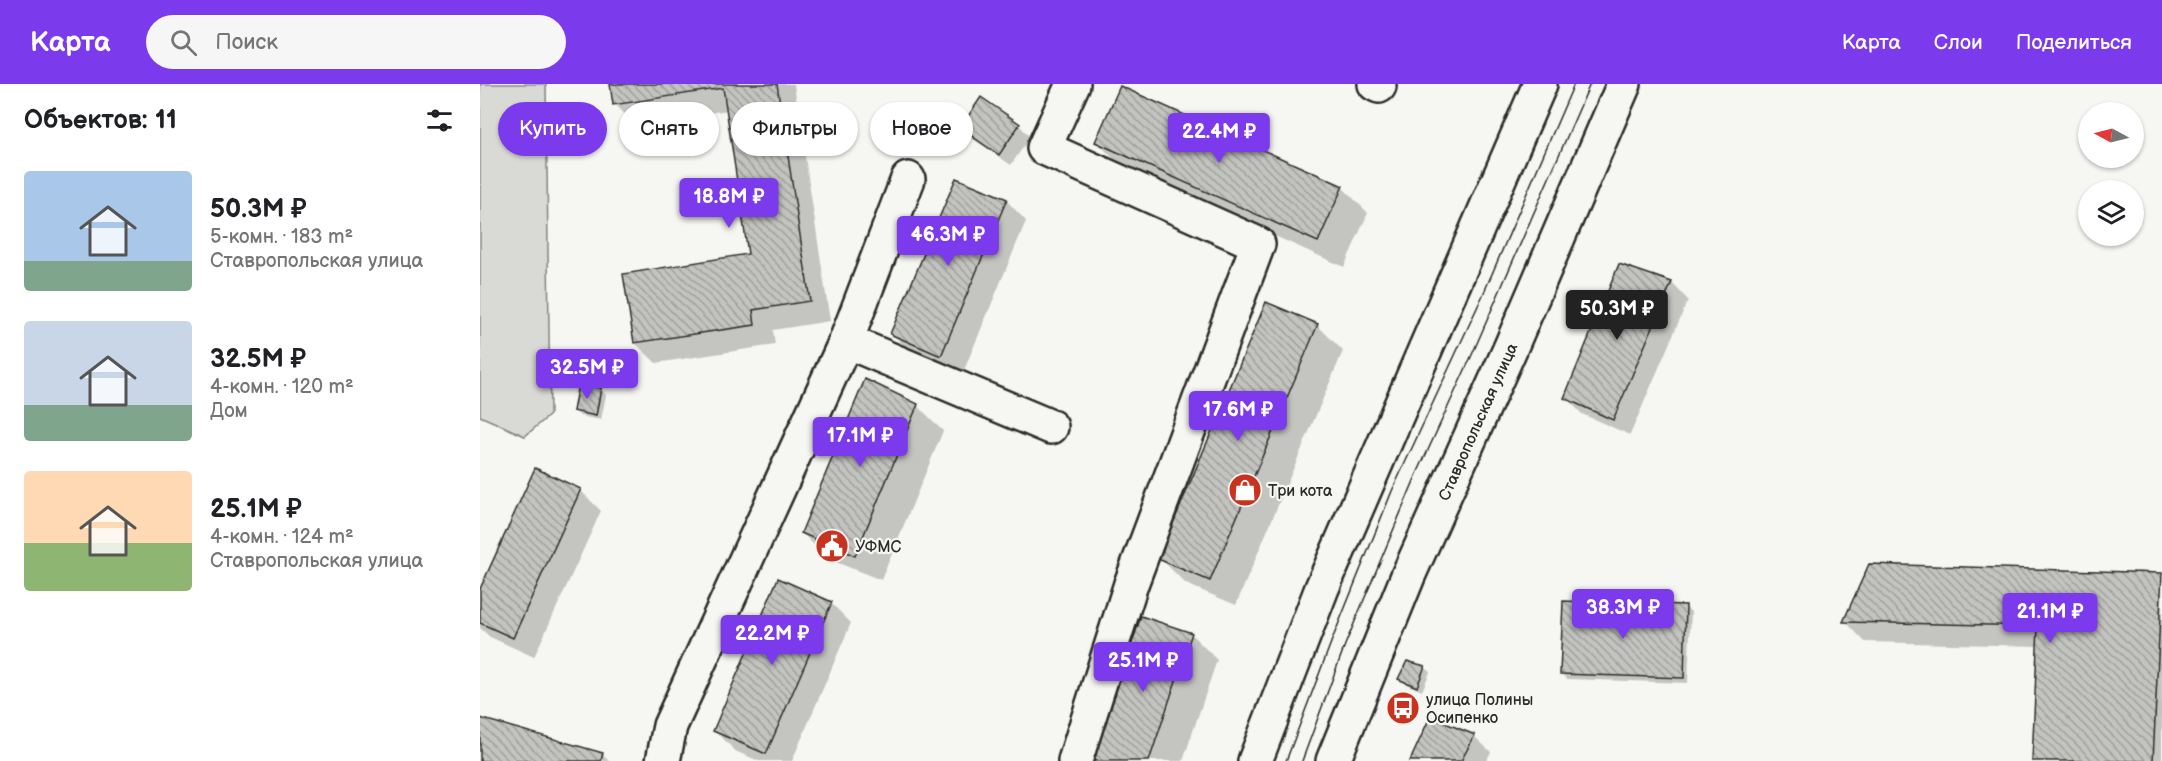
<!DOCTYPE html>
<html lang="ru">
<meta charset="utf-8">
<style>
:root{--surface:#fff;--page:#f6f6f6;--text:#202124;--muted:#757577;--accent:#7c3aed}
body{margin:0;font-family:"Balsamiq Sans",sans-serif;background:var(--page);color:var(--text);height:100vh;display:flex;flex-direction:column;font-size:22px;white-space:nowrap}
*{box-sizing:border-box;margin:0}
p{font-size:20px;color:var(--muted)}
.icon{flex:none;width:33px;height:33px;fill:none;stroke:currentColor;stroke-width:2;stroke-linecap:round;stroke-linejoin:round}
.map{position:relative;flex:1;overflow:hidden}
.panel{display:flex;flex-direction:column;background:var(--surface);width:480px}
.panel>*{flex:none}
.banner{position:absolute;left:18px;top:18px;width:570px;height:54px;display:flex;gap:12px}
.needle{width:39px;rotate:277deg}
.fabs{position:absolute;left:1598px;top:18px;display:grid;gap:12px}
.fabs a{display:grid;place-items:center;width:66px;height:66px;border-radius:50%;background:var(--surface);box-shadow:0 2px 4px #0004;font-size:30px}
.price{position:absolute;translate:-50% -51px;padding:0 14px;border-radius:6px;background:var(--accent);color:#fff;font-size:20px;line-height:39px;filter:drop-shadow(0 2px 3px #0008)}
.price::after{content:'';position:absolute;left:50%;top:36px;width:18px;height:14px;margin-left:-9px;background:inherit;clip-path:polygon(0 0,100% 0,50% 100%)}
.price.on{background:#222;color:#fff}
ul{padding:0;list-style:none}
li{display:flex;align-items:center;gap:18px;height:150px;padding:0 24px}
li span{display:grid;place-items:center;flex:none;width:168px;height:120px;border-radius:6px;color:#555}
li>.icon{margin-inline-start:auto}
span .icon{width:72px;height:72px;fill:#fffc;stroke-width:1}
li b{font-size:26px}
h2{display:flex;justify-content:space-between;align-items:center;height:72px;padding:0 24px;font-size:26px}
.tag{padding:0 21px;border-radius:27px;background:var(--surface);box-shadow:0 2px 4px #0004;font-size:21px;line-height:54px}
.tag.on{background:var(--accent);color:#fff}
header{display:flex;align-items:center;gap:36px;box-sizing:border-box;height:84px;padding:0 30px;background:var(--accent);color:#fff}
header strong{font-size:28px}
nav{display:flex;gap:33px;margin-inline-start:auto;font-size:21px}
.search{width:420px;height:54px;background:var(--page);display:flex;align-items:center;gap:15px;box-sizing:border-box;padding:0 21px;border-radius:33px;color:var(--muted);font-size:22px}
main{display:flex;flex:1;min-height:0}
.map>svg:first-child{display:block}
.green{fill:#d9d9d5;stroke:#828280;stroke-width:1.5}
.shadow{fill:#0003}
.building{fill:url(#building-back-hatch);stroke:#2b2b2b;stroke-width:1.5}
.lines{fill:none;stroke-linecap:round;stroke-linejoin:round}
.minor-casing{stroke:#2b2b2b;stroke-width:38}
.major-casing{stroke:#2b2b2b;stroke-width:38}
.minor{stroke:#f6f6f2;stroke-width:33}
.major{stroke:#f6f6f2;stroke-width:33}
.tram{stroke:#2b2b2b;stroke-width:1.5}
.labels{text-anchor:middle;stroke-width:4.5;stroke-linejoin:round;paint-order:stroke}
.street-label{font-size:16px;fill:#2b2b2b;stroke:#f6f6f2}
.poi-label{font-size:16px;fill:#2b2b2b;stroke:#f6f6f2;text-anchor:start}
</style>
<header>
<strong>Карта</strong>
<div class="search"><svg class="icon" aria-label="search" viewBox="0 0 24 24"><circle cx="10" cy="10" r="6"/><path d="M15 15l6 6"/></svg>Поиск</div>
<nav><a>Карта</a><a>Слои</a><a>Поделиться</a></nav>
</header>
<main>
<section class="panel">
<h2>Объектов: 11<svg class="icon" aria-label="filters" viewBox="0 0 24 24"><path d="M4 7h16M4 17h16"/><circle cx="9" cy="7" r="2"/><circle cx="15" cy="17" r="2"/></svg></h2>
<ul>
<li><span style="background:linear-gradient(#a9c7e8 75%,#7fa58c 0)"><svg class="icon" aria-label="home" viewBox="0 0 24 24"><path d="M3 11l9-7 9 7M6 9v11h12V9"/></svg></span><div><b>50.3M ₽</b><p>5-комн. · 183 m²</p><p>Ставропольская улица</p></div></li>
<li><span style="background:linear-gradient(#c9d6e8 70%,#7fa58c 0)"><svg class="icon" aria-label="home" viewBox="0 0 24 24"><path d="M3 11l9-7 9 7M6 9v11h12V9"/></svg></span><div><b>32.5M ₽</b><p>4-комн. · 120 m²</p><p>Дом</p></div></li>
<li><span style="background:linear-gradient(#ffd9b3 60%,#8fb573 0)"><svg class="icon" aria-label="home" viewBox="0 0 24 24"><path d="M3 11l9-7 9 7M6 9v11h12V9"/></svg></span><div><b>25.1M ₽</b><p>4-комн. · 124 m²</p><p>Ставропольская улица</p></div></li>
</ul>
</section>
<div class="map">
<svg width="1682" height="677" viewBox="0 0 1682 677">
<defs>
<pattern id="building-back-hatch" width="6" height="6" patternUnits="userSpaceOnUse" patternTransform="scale(1.5)"><rect width="6" height="6" fill="#c3c3c0"/><path d="M-1 5l2 2M0 0l6 6M5-1l2 2" fill="none" stroke="#9f9f9c"/></pattern>
</defs>
<rect width="100%" height="100%" fill="#f6f6f2"/>
<filter id="ink" filterUnits="userSpaceOnUse"><feTurbulence type="fractalNoise" baseFrequency=".0167" numOctaves="2"/><feDisplacementMap in="SourceGraphic" scale="12" xChannelSelector="R" yChannelSelector="G"/><feConvolveMatrix kernelMatrix="1 2 1 2 8 2 1 2 1" color-interpolation-filters="sRGB"/></filter>
<g filter="url(#ink)">
<path class="green" d="M0 0H66L70 331 45 352 0 332Z"/>
<path class="shadow" d="M132 0H314L350 237 293 246 295 261 176 279 155 259 270 172 248 26 155 41 135 20Z
M501 16 539 41 550 53 531 81 493 55 482 44Z
M617 58 862 103 888 129 864 183 643 84Z
M526 116 546 137 482 291 433 270 412 250Z
M1140 182 1192 199 1208 216 1150 351 1102 330 1086 314Z
M837 241 863 267 756 521 706 500 680 474Z
M119 282 132 294 122 305 109 293Z
M386 297 438 322 463 347 401 496 348 475 322 449Z
M99 301 121 305 126 311 121 336 100 332 95 327Z
M100 406 121 427 54 573 10 553 0 544V509Z
M1390 481 1682 490V677H1553L1559 562 1385 558 1365 537Z
M351 519 371 539 312 677H279L255 667 235 646Z
M1205 522 1211 528 1208 599 1087 595 1082 590Z
M711 550 737 576 703 677H614Z
M945 583 950 588 942 607 926 600 920 594Z
M0 636 122 670 129 677H0Z
M994 652 1011 668 1006 677H932Z"/>
<path class="building" d="M130 0H297L330 217 273 226 275 241 154 259 143 190 268 170 243 4 133 21Z
M640 2 863 102 838 158 615 58Z
M501 13 540 40 519 71 480 44Z
M476 94 527 115 461 272 410 250Z
M1139 180 1192 198 1133 336 1084 314Z
M786 218 838 240 730 497 678 475Z
M119 280 127 288 116 300 107 293Z
M385 295 438 320 375 472 321 449Z
M98 300 121 304 116 332 93 327Z
M55 384 101 405 33 554 0 539V505Z
M1389 480 1682 489 1673 677H1552L1558 542 1363 538Z
M298 494 352 518 286 670 233 647Z
M1083 517 1206 521 1204 594 1080 590Z
M661 532 712 549 669 677H613Z
M927 577 945 582 937 603 918 595Z
M950 633 995 651 981 677H930Z
M0 634 123 669 121 677H0Z"/>
<g class="lines">
<defs>
<path id="minor" d="M593 0 564 64 778 160 651 500 595 677
M895 0 899 2
M366 257 571 343
M183 677 190 642 366 257 428 95"/>
<g id="major">
<path d="M775 677 842 504 1060 0"/>
<path id="s1" d="M853 677 928 492 1030 265 1144 0"/>
</g>
</defs>
<use href="#minor" class="minor-casing"/>
<use href="#major" class="major-casing"/>
<use href="#minor" class="minor"/>
<use href="#major" class="major"/>
<path class="tram" d="M806 677 852 556 912 407 1002 213 1094 0
M822 677 865 561 936 392 991 273 1110 0"/>
</g>
</g>
<defs>
<symbol id="shop-disc" viewBox="-11 -11 22 22"><circle r="9.5" fill="#c8321e" stroke="#f6f6f2"/><path d="M-5-2.5h2.3a2.7 3.5 0 0 1 5.4 0H5L5.5 6h-11ZM-1.5-2.5h3a1.5 2.3 0 0 0-3 0Z" fill="#fff"/></symbol>
<symbol id="civic-disc" viewBox="-11 -11 22 22"><circle r="9.5" fill="#c8321e" stroke="#f6f6f2"/><path d="M-.6-6.5H3V-4.5H.6V-3L4-1V1h2V6H-6V1h2V-1L-.6-3ZM-1.2 2.5V6h2.4V2.5Z" fill="#fff"/></symbol>
<symbol id="bus-disc" viewBox="-11 -11 22 22"><circle r="9.5" fill="#c8321e" stroke="#f6f6f2"/><path d="M-5-6H5V4H4V6H2V4H-2V6H-4V4H-5ZM-3.5-4V0h7V-4ZM-3.5 1.2v1.5H-2V1.2ZM2 1.2v1.5H3.5V1.2Z" fill="#fff"/></symbol>
</defs>
<g fill-rule="evenodd">
<use href="#shop-disc" x="746" y="387" width="38" height="38"/>
<use href="#civic-disc" x="333" y="443" width="38" height="38"/>
<use href="#bus-disc" x="904" y="605" width="38" height="38"/>
</g>
<g class="labels">
<g class="street-label">
<text dy="6" stroke="none"><textPath href="#s1" startOffset="369">Ставропольская улица</textPath></text>
</g>
<g class="poi-label">
<text x="788" y="412">Три кота</text>
<text x="375" y="468">УФМС</text>
<text x="946" y="621">улица Полины<tspan x="946" dy="18">Осипенко</tspan></text>
</g>
</g>
</svg>
<div class="fabs">
<a><svg class="needle" viewBox="-14 -14 28 28"><path d="M0-13l5 13h-10z" fill="#e53935"/><path d="M0 13l5-13h-10z" fill="#757577"/></svg></a>
<a><svg class="icon" aria-label="layers" viewBox="0 0 24 24"><path d="M12 4l9 5-9 5-9-5zM3 14l9 5 9-5"/></svg></a>
</div>
<b class="price" style="left:739px;top:80px">22.4M ₽</b>
<b class="price" style="left:249px;top:145px">18.8M ₽</b>
<b class="price" style="left:468px;top:183px">46.3M ₽</b>
<b class="price on" style="left:1137px;top:257px">50.3M ₽</b>
<b class="price" style="left:107px;top:316px">32.5M ₽</b>
<b class="price" style="left:758px;top:358px">17.6M ₽</b>
<b class="price" style="left:380px;top:384px">17.1M ₽</b>
<b class="price" style="left:1143px;top:556px">38.3M ₽</b>
<b class="price" style="left:1570px;top:560px">21.1M ₽</b>
<b class="price" style="left:292px;top:582px">22.2M ₽</b>
<b class="price" style="left:663px;top:609px">25.1M ₽</b>
<div class="banner">
<a class="tag on">Купить</a>
<a class="tag">Снять</a>
<a class="tag">Фильтры</a>
<a class="tag">Новое</a>
</div>
</div>
</main>
